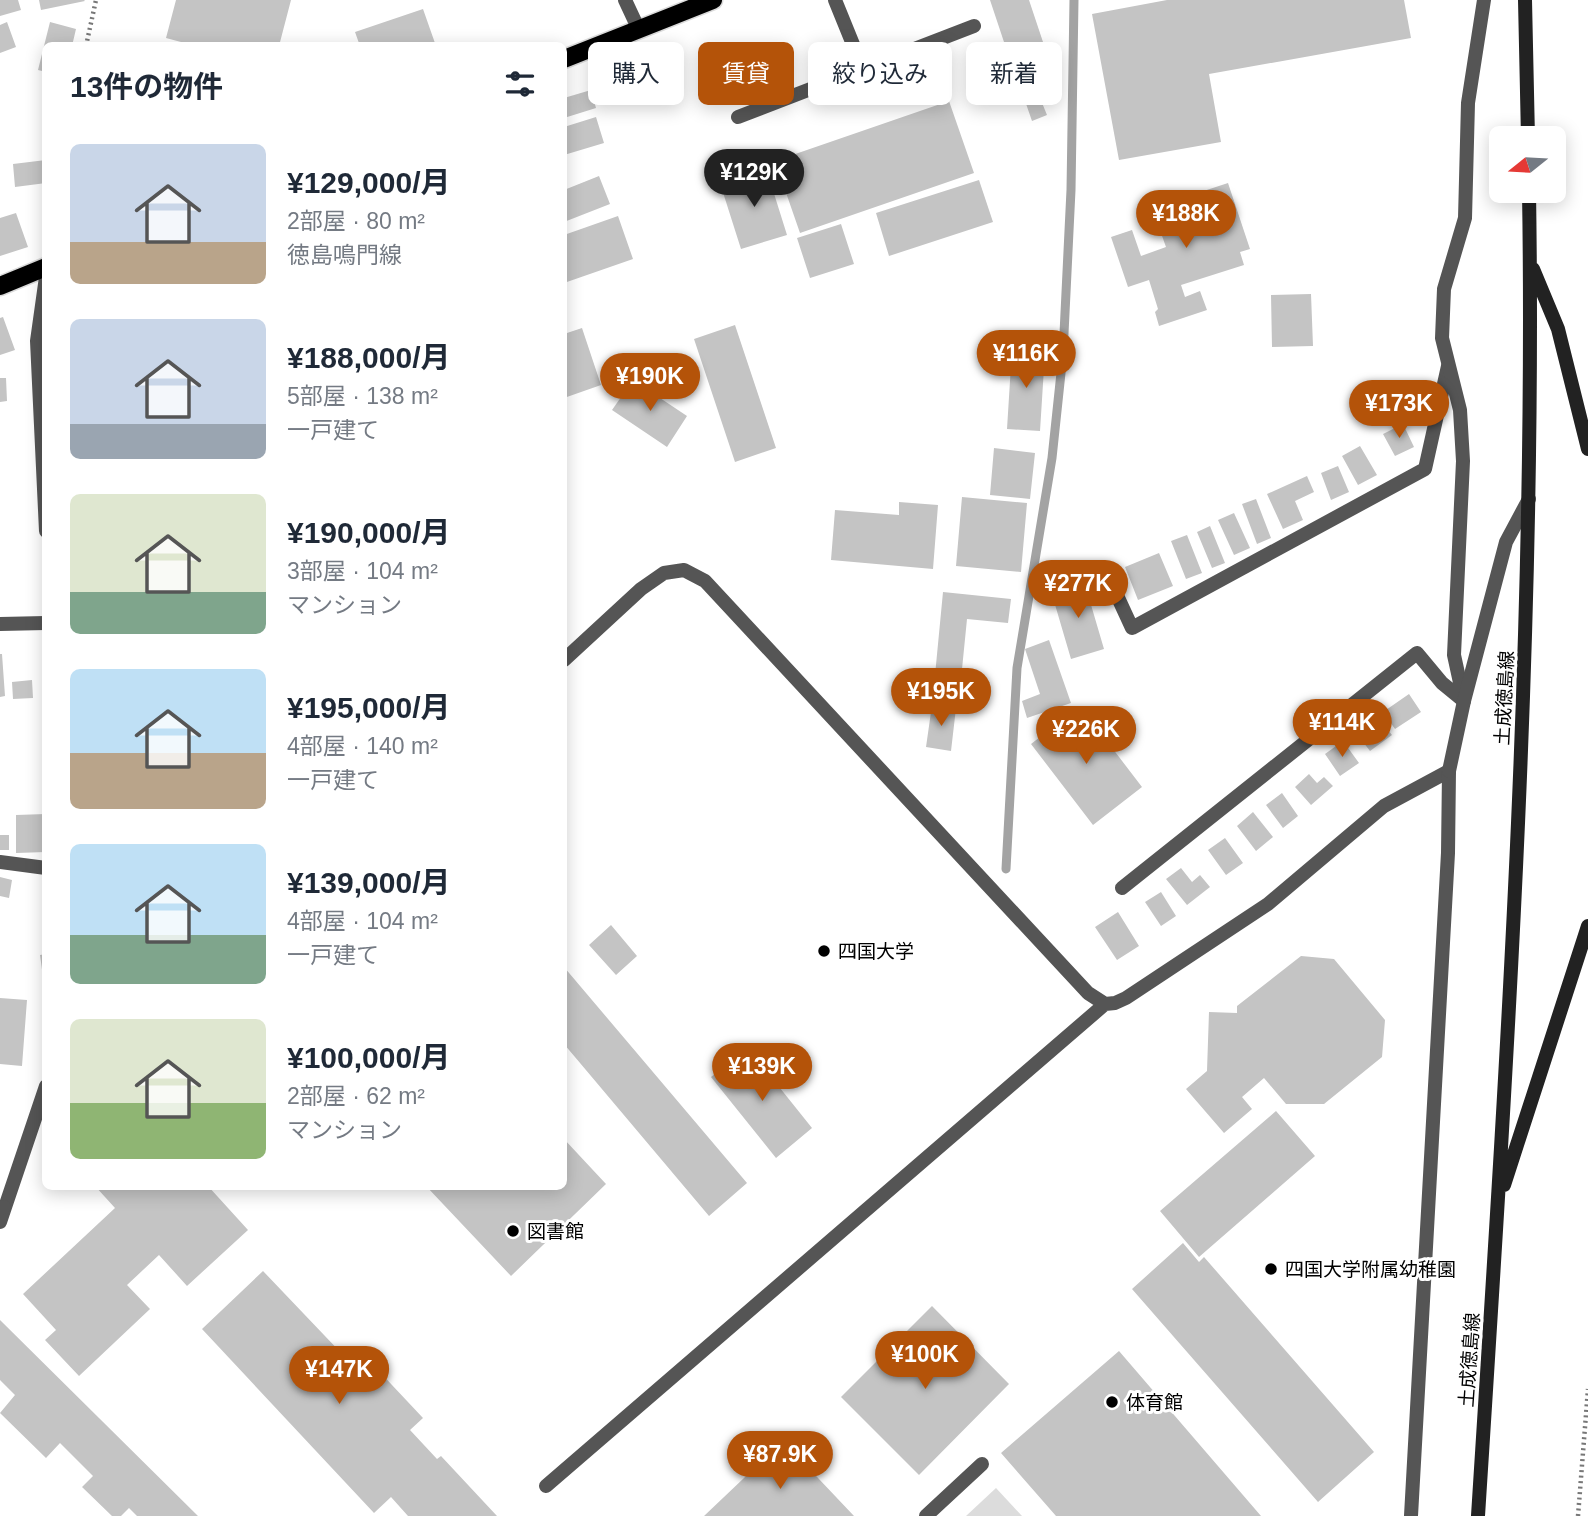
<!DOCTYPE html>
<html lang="ja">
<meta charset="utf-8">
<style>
:root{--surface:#fff;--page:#f6f6f7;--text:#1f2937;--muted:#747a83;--accent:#b45309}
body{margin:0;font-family:Arial,"Noto Sans JP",sans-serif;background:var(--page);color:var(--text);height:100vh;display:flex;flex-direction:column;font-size:26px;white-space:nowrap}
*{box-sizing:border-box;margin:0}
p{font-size:23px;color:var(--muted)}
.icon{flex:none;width:38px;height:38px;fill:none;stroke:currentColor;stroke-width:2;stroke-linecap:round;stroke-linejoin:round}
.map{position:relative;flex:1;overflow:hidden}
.details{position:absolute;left:42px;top:42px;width:525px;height:1148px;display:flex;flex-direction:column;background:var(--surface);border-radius:10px;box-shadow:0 4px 18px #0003}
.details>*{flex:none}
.guide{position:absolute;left:588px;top:42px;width:665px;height:63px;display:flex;gap:14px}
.needle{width:46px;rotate:252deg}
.controls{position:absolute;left:1489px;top:126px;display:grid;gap:14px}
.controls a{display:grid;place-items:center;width:77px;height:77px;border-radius:10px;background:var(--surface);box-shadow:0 4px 18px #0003;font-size:35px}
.price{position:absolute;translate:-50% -60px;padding:0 16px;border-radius:24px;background:var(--accent);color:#fff;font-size:23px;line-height:46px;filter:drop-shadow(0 2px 4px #0008)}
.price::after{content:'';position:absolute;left:50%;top:42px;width:21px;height:16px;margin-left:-10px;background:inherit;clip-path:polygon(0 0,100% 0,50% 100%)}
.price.current{background:#222;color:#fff}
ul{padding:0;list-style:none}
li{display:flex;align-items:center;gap:21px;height:175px;padding:0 28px}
li span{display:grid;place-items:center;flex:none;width:196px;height:140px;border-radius:10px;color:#555}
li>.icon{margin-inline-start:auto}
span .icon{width:84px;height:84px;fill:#fffc;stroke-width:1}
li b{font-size:30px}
h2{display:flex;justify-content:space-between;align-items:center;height:84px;padding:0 28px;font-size:30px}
.chip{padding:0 24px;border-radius:10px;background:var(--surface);box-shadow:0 4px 18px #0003;font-size:24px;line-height:63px}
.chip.current{background:var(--accent);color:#fff}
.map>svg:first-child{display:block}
.green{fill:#dcdcdc}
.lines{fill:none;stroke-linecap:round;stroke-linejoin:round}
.stream{stroke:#a3a3a3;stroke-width:9}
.building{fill:#c4c4c4}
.primary-casing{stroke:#dbdbdb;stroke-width:21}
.path{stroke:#777;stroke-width:4.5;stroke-dasharray:2 3.5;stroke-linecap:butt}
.service{stroke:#555;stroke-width:14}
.minor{stroke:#555;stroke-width:14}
.tertiary{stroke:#555;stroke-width:14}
.secondary{stroke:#222;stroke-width:14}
.primary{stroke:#000;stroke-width:18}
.poi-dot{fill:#000;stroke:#fff;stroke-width:2.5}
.labels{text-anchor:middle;stroke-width:6;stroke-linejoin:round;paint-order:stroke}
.street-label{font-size:19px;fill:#000;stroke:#fff}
.poi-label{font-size:19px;fill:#000;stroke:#fff;text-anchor:start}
</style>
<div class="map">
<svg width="1588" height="1516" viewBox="0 0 1588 1516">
<rect width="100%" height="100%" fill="#fff"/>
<path class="green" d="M996 1488 1022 1516H966Z"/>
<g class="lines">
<path class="stream" d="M1006 869 1017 668 1052 458 1063 354 1071 190 1074 0"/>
</g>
<path class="building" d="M0 0H18L21 10 0 16Z
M39 0H84L85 1 41 10Z
M176 0H291L279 46H196L166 38Z
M990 0H1029L1050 63 1015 75Z
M1167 0H1404L1411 38 1209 74 1221 142 1119 160 1092 14Z
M423 9 436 46H360L355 32Z
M7 22 16 47 0 53V25Z
M50 22 76 29 72 46H46V72L38 70Z
M591 90 596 108 564 118V98Z
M1038 93 1047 115 1032 121 1024 98Z
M949 101 974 173 800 233 775 161Z
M596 117 604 143 564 155V127Z
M46 160V183L15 187 13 164Z
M766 168 787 235 741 249 720 183Z
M599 176 610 204 564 222V190Z
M979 180 993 222 889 256 876 213Z
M1228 183 1250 249 1240 252 1244 265 1181 285 1185 297 1200 291 1207 310 1159 326 1155 312 1158 309 1149 280 1128 287 1111 237 1132 230 1141 256 1166 247 1152 208Z
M16 213 28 247 0 256V218Z
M618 216 633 259 564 283V235Z
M841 224 854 264 810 278 797 238Z
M1311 294 1313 346 1272 347 1271 295Z
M3 317 15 350 0 355V318Z
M735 325 776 448 735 462 694 339Z
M582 328 601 385 564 398V334Z
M1012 349 1045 352 1040 431 1007 429Z
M0 378H6L7 401 0 402Z
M633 380 687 416 667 447 612 410Z
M1403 424 1414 447 1395 456 1383 434Z
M1360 446 1377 475 1358 485 1342 456Z
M994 448 1035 453 1030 499 990 495Z
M1338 466 1349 492 1331 500 1321 473Z
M1307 476 1314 492 1295 501 1303 520 1283 529 1267 494Z
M962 497 1027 503 1021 572 956 566Z
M1256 499 1271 538 1257 544 1242 504Z
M899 502 938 505 933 569 831 560 835 510 899 515Z
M1234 513 1250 548 1234 555 1218 520Z
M1210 526 1225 563 1212 568 1197 532Z
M1187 535 1202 573 1186 579 1171 541Z
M1159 553 1173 586 1138 600 1125 567Z
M1084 581 1104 649 1071 659 1051 591Z
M943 592 1011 599 1008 623 967 619 959 699 933 696Z
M1049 640 1071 703 1027 718 1022 701 1040 694 1025 649Z
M0 654H2L5 696 0 697Z
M32 680 33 698 13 699 12 682Z
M1409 694 1421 712 1395 729 1383 712Z
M932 705 956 708 951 751 926 747Z
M1080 706 1142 787 1093 825 1031 744Z
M1374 713 1392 735 1370 751 1353 729Z
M1343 741 1359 763 1340 776 1325 754Z
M1309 774 1317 783 1324 777 1333 786 1311 805 1295 787Z
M1282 793 1298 816 1283 828 1266 805Z
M1253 812 1273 837 1256 851 1237 826Z
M46 814V852L16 853V815Z
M0 835H9V850H0Z
M1225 838 1243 863 1226 875 1208 850Z
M1181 868 1192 882 1200 875 1210 887 1187 905 1166 879Z
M0 877 12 880 9 898 0 896Z
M1161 892 1176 916 1161 926 1145 902Z
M1118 912 1139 946 1117 960 1095 927Z
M611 925 637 956 616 975 589 945Z
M46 954V984H44L40 955Z
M1301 956 1334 959 1385 1020 1382 1057 1324 1104H1286L1264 1078 1242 1097 1252 1109 1224 1133 1186 1089 1207 1071 1209 1012 1237 1013V1006Z
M564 967 747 1183 709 1216 564 1044Z
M0 998 27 1000 22 1066 0 1064Z
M748 1048 812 1128 776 1158 711 1077Z
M1276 1111 1315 1156 1199 1257 1160 1211Z
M564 1139 606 1184 511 1276 426 1186H564Z
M95 1186H208L248 1230 187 1286 159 1255 127 1285 150 1309 79 1376 45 1340 56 1330 23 1294 115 1208Z
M1183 1243 1199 1262 1204 1257 1374 1452 1318 1502 1132 1289Z
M263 1271 365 1378 376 1368 423 1418 410 1430 437 1459 441 1456 497 1516H408L391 1497 374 1513 202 1329Z
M932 1306 1009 1384 919 1475 841 1397Z
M0 1320 198 1516H137L129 1508 121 1516H112L82 1487 93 1476 60 1443 46 1458 0 1413 15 1395 0 1380Z
M1119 1351 1261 1516H1056L1001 1453Z
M783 1441 854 1516H704Z"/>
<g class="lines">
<defs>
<path id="primary" d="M564 59 713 0
M0 286 46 267"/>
</defs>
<use href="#primary" class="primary-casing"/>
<path class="path" d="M86 46 96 0
M1578 1516 1588 1389"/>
<path class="service" d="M835 0 863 69
M738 117 974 26
M1108 576 1132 628 1425 469 1448 366
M564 660 641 589 664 573 684 570 705 581 1088 993 1105 1004
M0 1222 46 1086
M546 1486 1105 1004 1115 1003 1126 998 1268 904 1384 806 1449 771
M926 1516 982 1464"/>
<path class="minor" d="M625 0 639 30
M46 277 37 341 46 531
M0 624 46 623
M1464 701 1454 655 1463 461 1460 410 1442 338 1444 289 1465 218 1468 103 1484 0
M0 862 46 868
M1122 888 1417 653 1442 683 1464 701
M0 1208 4 1207
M1411 1516 1448 853 1449 771"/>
<path class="tertiary" d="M1449 771 1464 701 1506 542 1529 499"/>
<path class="secondary" d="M1525 0 1528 138
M1533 269 1558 329 1588 449
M1504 1185 1588 926
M1478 1516C1506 1075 1536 633 1529 191"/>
<use href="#primary" class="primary"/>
</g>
<g class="poi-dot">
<circle cx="824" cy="951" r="7"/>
<circle cx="513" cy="1231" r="7"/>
<circle cx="1271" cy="1269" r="7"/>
<circle cx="1112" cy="1402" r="7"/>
</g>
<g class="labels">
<g class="street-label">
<text transform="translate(1504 698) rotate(-87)" y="7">土成徳島線</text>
<text transform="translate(1469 1360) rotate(-86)" y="7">土成徳島線</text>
</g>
<g class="poi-label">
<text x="838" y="958">四国大学</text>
<text x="527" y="1238">図書館</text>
<text x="1285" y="1276">四国大学附属幼稚園</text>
<text x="1126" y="1409">体育館</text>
</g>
</g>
</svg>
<div class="controls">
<a><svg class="needle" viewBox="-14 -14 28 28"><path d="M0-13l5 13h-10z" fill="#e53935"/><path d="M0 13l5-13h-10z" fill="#747a83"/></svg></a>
</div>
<b class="price current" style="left:754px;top:209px">¥129K</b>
<b class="price" style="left:1186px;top:250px">¥188K</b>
<b class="price" style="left:1026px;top:390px">¥116K</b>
<b class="price" style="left:650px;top:413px">¥190K</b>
<b class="price" style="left:1399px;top:440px">¥173K</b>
<b class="price" style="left:1078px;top:620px">¥277K</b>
<b class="price" style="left:941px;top:728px">¥195K</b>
<b class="price" style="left:1342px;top:759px">¥114K</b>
<b class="price" style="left:1086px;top:766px">¥226K</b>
<b class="price" style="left:762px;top:1103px">¥139K</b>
<b class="price" style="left:925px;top:1391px">¥100K</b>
<b class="price" style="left:339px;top:1406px">¥147K</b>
<b class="price" style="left:780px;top:1491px">¥87.9K</b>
<div class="guide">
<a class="chip">購入</a>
<a class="chip current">賃貸</a>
<a class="chip">絞り込み</a>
<a class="chip">新着</a>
</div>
<section class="details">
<h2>13件の物件<svg class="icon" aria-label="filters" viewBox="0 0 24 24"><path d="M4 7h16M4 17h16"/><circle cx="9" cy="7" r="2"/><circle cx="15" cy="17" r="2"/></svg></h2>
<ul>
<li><span style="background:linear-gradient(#c9d6e8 70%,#b9a48a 0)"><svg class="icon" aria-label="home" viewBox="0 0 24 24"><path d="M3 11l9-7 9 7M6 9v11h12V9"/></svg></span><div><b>¥129,000/月</b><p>2部屋 · 80 m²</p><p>徳島鳴門線</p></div></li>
<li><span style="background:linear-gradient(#c9d6e8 75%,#9aa5b1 0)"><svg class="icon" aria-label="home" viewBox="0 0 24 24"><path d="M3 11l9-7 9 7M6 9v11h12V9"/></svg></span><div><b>¥188,000/月</b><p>5部屋 · 138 m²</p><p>一戸建て</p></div></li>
<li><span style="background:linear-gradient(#dfe7d0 70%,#7fa58c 0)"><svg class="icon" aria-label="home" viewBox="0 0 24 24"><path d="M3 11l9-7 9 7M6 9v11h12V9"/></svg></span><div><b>¥190,000/月</b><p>3部屋 · 104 m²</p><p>マンション</p></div></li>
<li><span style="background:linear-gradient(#bfe0f5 60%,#b9a48a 0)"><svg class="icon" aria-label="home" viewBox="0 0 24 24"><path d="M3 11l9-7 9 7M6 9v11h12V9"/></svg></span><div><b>¥195,000/月</b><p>4部屋 · 140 m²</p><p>一戸建て</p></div></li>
<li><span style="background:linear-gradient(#bfe0f5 65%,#7fa58c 0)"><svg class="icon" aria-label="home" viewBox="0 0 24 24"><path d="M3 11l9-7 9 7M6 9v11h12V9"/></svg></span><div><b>¥139,000/月</b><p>4部屋 · 104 m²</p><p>一戸建て</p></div></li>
<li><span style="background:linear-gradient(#dfe7d0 60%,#8fb573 0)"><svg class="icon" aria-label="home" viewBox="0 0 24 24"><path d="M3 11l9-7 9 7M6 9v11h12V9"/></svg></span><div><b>¥100,000/月</b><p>2部屋 · 62 m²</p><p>マンション</p></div></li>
</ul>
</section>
</div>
